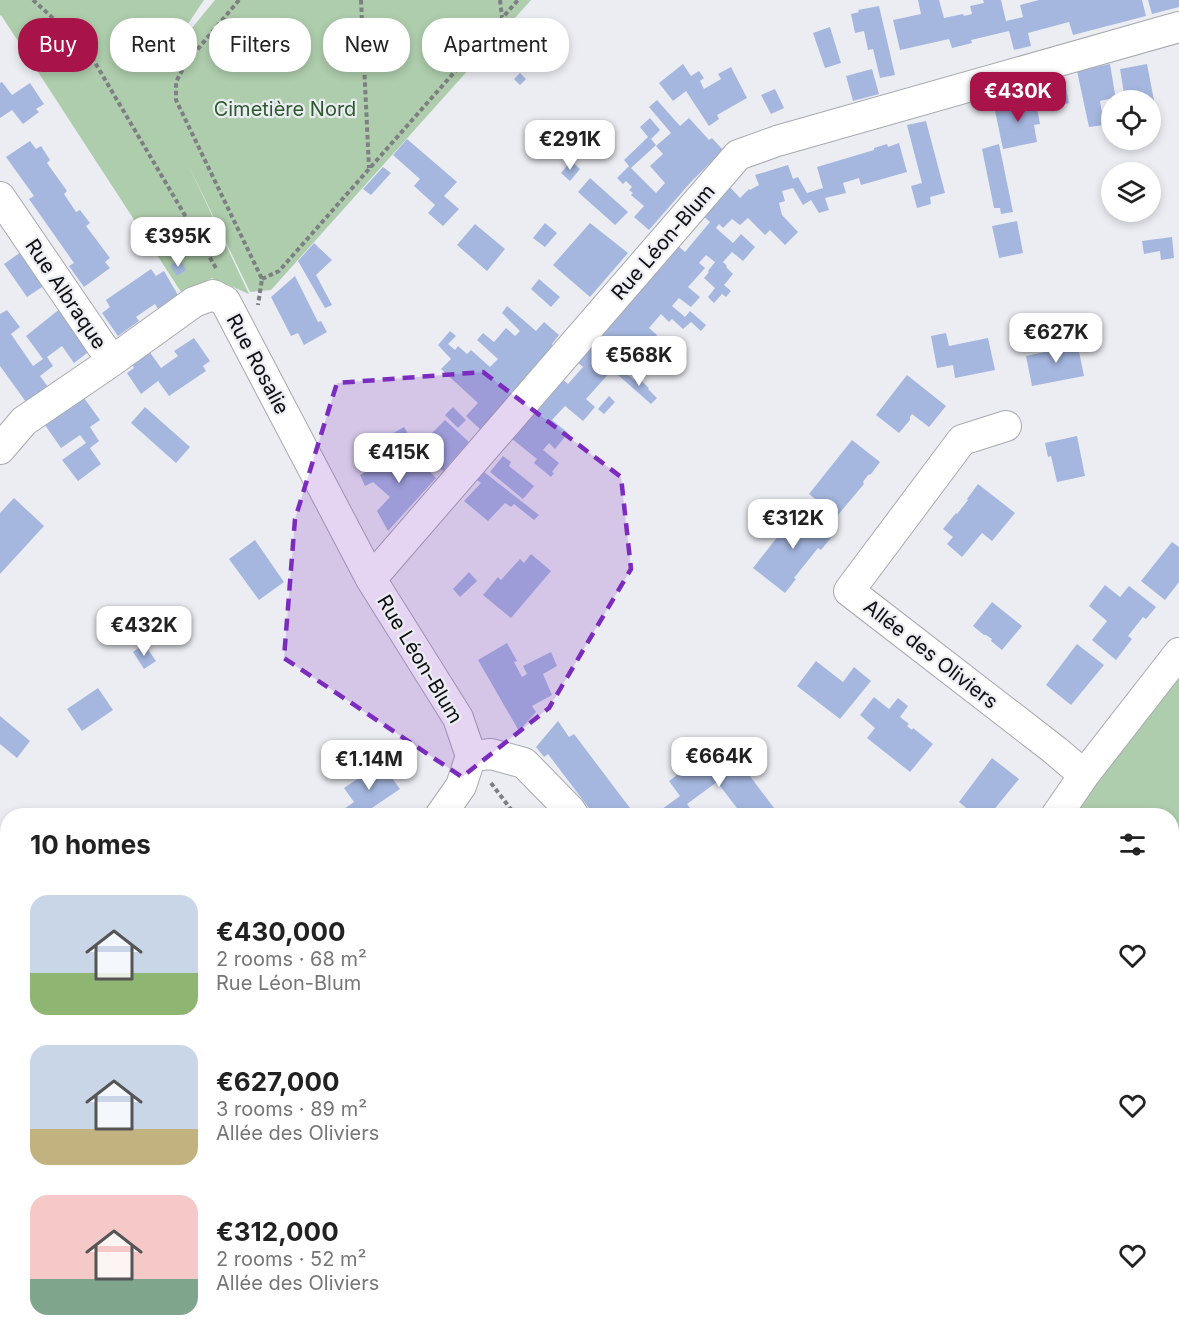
<!DOCTYPE html>
<meta charset="utf-8">
<style>
:root{--surface:#fff;--page:#f6f6f6;--text:#222;--muted:#767676;--accent:#a8144a}
body{margin:0;font-family:Inter,sans-serif;background:var(--page);color:var(--text);height:100vh;display:flex;flex-direction:column;font-size:22px;white-space:nowrap}
*{box-sizing:border-box;margin:0}
p{font-size:20px;color:var(--muted)}
.icon{flex:none;width:33px;height:33px;fill:none;stroke:currentColor;stroke-width:2;stroke-linecap:round;stroke-linejoin:round}
.map{position:relative;flex:1;overflow:hidden}
.details{position:absolute;left:0px;top:808px;width:1179px;height:536px;display:flex;flex-direction:column;background:var(--surface);border-radius:24px 24px 0 0;box-shadow:0 3px 9px #0003}
.details>*{flex:none}
.guide{position:absolute;left:18px;top:18px;width:600px;height:54px;display:flex;gap:12px}
.controls{position:absolute;left:1101px;top:90px;display:grid;gap:12px}
.controls a{display:grid;place-items:center;width:60px;height:60px;border-radius:50%;background:var(--surface);box-shadow:0 3px 9px #0003;font-size:30px}
.price{position:absolute;translate:-50% -51px;padding:0 14px;border-radius:12px;background:#fff;color:#222;font-size:20px;line-height:39px;filter:drop-shadow(0 2px 3px #0008)}
.price::after{content:'';position:absolute;left:50%;top:36px;width:18px;height:14px;margin-left:-9px;background:inherit;clip-path:polygon(0 0,100% 0,50% 100%)}
.price.active{background:var(--accent);color:#fff}
ul{padding:0;list-style:none}
li{display:flex;align-items:center;gap:18px;height:150px;padding:0 30px}
li span{display:grid;place-items:center;flex:none;width:168px;height:120px;border-radius:18px;color:#555}
li>.icon{margin-inline-start:auto}
span .icon{width:72px;height:72px;fill:#fffc;stroke-width:1}
li b{font-size:26px}
h2{display:flex;justify-content:space-between;align-items:center;height:72px;padding:0 30px;font-size:26px}
.tag{padding:0 21px;border-radius:24px;background:var(--surface);box-shadow:0 3px 9px #0003;font-size:21px;line-height:54px}
.tag.active{background:var(--accent);color:#fff}
.map>svg:first-child{display:block}
.commercial{fill:#f7dcdc}
.green{fill:#aecdac}
.building{fill:#a5b7df}
.lines{fill:none;stroke-linecap:round;stroke-linejoin:round}
.lane-casing{stroke:#a8aab0;stroke-width:17}
.street-casing{stroke:#a8aab0;stroke-width:32}
.secondary-casing{stroke:#a8aab0;stroke-width:35}
.path{stroke:#7e7f83;stroke-width:4;stroke-dasharray:4.5 3;stroke-linecap:butt}
.lane{stroke:#fff;stroke-width:15}
.street{stroke:#fff;stroke-width:30}
.secondary{stroke:#fff;stroke-width:33}
.marked{fill:#7b2cbf;fill-opacity:0.2;stroke:#7b2cbf;stroke-width:4.5;stroke-dasharray:12 8;stroke-linejoin:round}
.labels{text-anchor:middle;stroke-width:4.5;stroke-linejoin:round;paint-order:stroke}
.park-label{font-size:20px;fill:#2d5b2d;stroke:#ebedf3}
.street-label{font-size:20px;fill:#0c0d0e;stroke:#ebedf3}
</style>
<div class="map">
<svg width="1179" height="1343" viewBox="0 0 1179 1343">
<rect width="100%" height="100%" fill="#ebedf3"/>
<path class="commercial" d="M7 993 8 1336H392L398 1343H0V1002Z"/>
<path class="green" d="M0 0H204L155 73 215 0H531L271 290 250 292 187 162 249 294 212 278 183 295 1 15 0 16Z
M1179 643V918L1172 912V816H1045Z"/>
<path class="building" d="M918 0H939L944 18 963 14 964 16 972 14 970 6 984 3 983 0H1001L1006 21 1023 17 1020 5 1039 0H1142L1146 16 1073 35 1069 22 1028 33 1031 46 1014 50 1009 31 971 40 972 43 952 48 949 39 900 50 893 20 921 14Z
M1148 0H1179V7L1152 14Z
M879 6 895 75 880 78 873 49 868 50 864 31 855 33 851 14 859 12 858 10Z
M830 27 841 63 825 68 813 33Z
M514 52 523 60 517 64 509 56Z
M683 64 691 76 699 71 704 78 700 81 704 89 721 79 718 74 731 67 747 98 717 115 719 119 709 126 686 91 673 101 659 83Z
M1110 64 1116 100H1112L1111 105 1109 99 1100 101 1104 125 1089 127 1077 71Z
M1147 64 1157 116 1150 117V100H1125L1120 69Z
M872 69 879 94 853 101 846 76Z
M520 73 526 79 520 85 514 79Z
M2 82 12 95 30 83 44 104 36 109 39 112 23 124 12 110 0 118V83Z
M1065 83 1069 103 1059 106 1058 104 1047 106 1043 87Z
M775 89 784 108 771 114 761 95Z
M1035 98 1040 124 1034 125 1037 142 1003 149 994 106Z
M657 100 680 126 689 118 709 140 712 138 723 150 690 183 649 230 634 217 644 206 631 195 633 193 629 190 632 187 626 181 623 184 617 178 629 166 624 160 648 137 640 127 650 118 660 130 651 139 656 145 631 168 656 193 665 183 650 166 663 154 656 146 671 133 649 107Z
M926 121 945 193 930 197 931 204 917 208 911 186 922 183 907 125Z
M407 139 457 182 444 196 459 209 443 226 428 213 435 205 414 186 420 179 393 155Z
M30 141 36 149 41 146 50 160 47 163 67 191 64 194 76 212 80 210 90 223 86 226 110 258 105 262 110 268 84 287 69 266 74 263 29 199 34 196 6 157Z
M899 143 907 172 861 185 859 178 843 183 846 193 825 198 829 210 819 213 811 200 803 205 793 188 782 191 785 201 779 203 782 215 798 232 785 245 770 230 765 235 748 218 740 225 732 219 723 228 719 224 716 228 733 243 741 234 755 247 743 261 732 252 723 262 727 266 726 267 733 274 724 285 731 291 726 297 722 294 714 303 708 297 715 288 704 278 709 272 708 271 715 262 706 255 699 263 705 268 688 287 700 297 691 307 679 298 672 306 685 317 690 311 706 325 701 331 691 322 683 329 672 319 669 322 661 314 649 328 657 335 648 346 669 363 664 368 660 365 658 366 651 360 649 361 638 351 632 358 617 345 602 362 612 370 586 399 595 407 583 421 565 406 552 420 568 433 555 449 549 443 543 450 559 463 552 472 554 473 551 477 534 463 537 459 511 438 561 378 568 384 583 367 576 361 677 245 685 252 710 222 703 216 729 186 740 198 749 189 750 190 759 185 755 175 788 165 793 179 798 177 807 193 823 188 817 167 874 150V148L887 144 888 147Z
M999 144 1013 212 1001 214 1000 208H994L982 149Z
M571 161 580 169 570 181 561 173Z
M383 167 391 173 371 195 363 189Z
M590 178 628 212 615 225 578 192Z
M1017 221 1023 253 999 258 992 226Z
M545 223 557 233 545 247 533 238Z
M590 223 628 253 590 297 553 265Z
M475 224 505 249 487 271 457 245Z
M1172 237 1174 258 1161 260 1160 251 1144 254 1142 241Z
M314 243 332 260 316 275 332 305 325 308 298 261Z
M21 252 45 285 27 297 4 264Z
M180 259 186 270 177 276 170 266Z
M151 269 156 276 164 271 178 295 158 309 155 304 146 310 136 317 139 321 118 336 102 313 110 307 106 300Z
M295 276 318 322 321 321 327 332 304 345 298 333 291 336 271 297Z
M539 279 560 297 551 307 531 289Z
M507 306 536 331 544 322 559 335 552 344 553 347 481 430 466 416 478 403 441 369 451 359 438 345 450 331 456 336 448 344 455 350 458 346 467 354 471 350 490 367 498 359 477 340 483 333 494 342 506 328 515 336 520 331 502 313Z
M61 308 91 350 74 363 62 346 47 357 53 366 40 376 48 387 26 402 0 366V314L7 310 20 327 11 334 33 366 43 359 26 336Z
M946 333 949 346 988 338 995 370 955 378 953 365 937 368 931 336Z
M1076 337 1084 376 1032 386 1026 356 1063 348 1061 340Z
M194 338 210 361 203 366 206 371 169 396 158 381 141 394 127 373 134 368 132 364 149 351 161 368 178 356 174 351Z
M622 370 634 380 637 377 649 388 648 389 657 398 651 404 618 375Z
M907 375 946 406 929 427 912 414 910 417V420L899 433 876 415Z
M609 396 615 402 604 414 598 409Z
M84 398 100 420 90 427 99 441 90 448 101 464 78 481 62 460 86 443 80 435 61 448 45 425Z
M145 407 190 447 176 463 131 423Z
M453 407 466 420 458 428 445 415Z
M445 420 469 442 443 471 418 447Z
M404 427 411 439 392 449 385 438Z
M1077 436 1085 476 1057 482 1051 456 1048 457 1045 443Z
M852 440 880 462 871 474 868 475 863 482 864 484 837 516 809 494Z
M385 448 391 459 395 453 399 456 406 448 436 478 388 531 377 511 390 497 373 482 365 486 360 475 385 461 379 450Z
M503 456 511 462 509 466 534 486 523 499 490 472Z
M484 472 539 515 534 520 514 504 511 507 505 503 488 521 464 501 481 483 477 480Z
M978 484 1015 513 992 541 982 533 962 557 947 544 953 537 943 529 956 513 957 514 968 500 967 499Z
M14 498 44 526 0 574V513Z
M801 507 834 534 821 550 818 548 794 578 796 579 785 593 753 568Z
M255 540 284 582 259 600 229 559Z
M1172 542 1179 547V582L1165 600 1141 581Z
M531 554 551 571 511 618 483 595 498 577 501 580 520 559 524 563Z
M469 572 477 581 460 597 453 589Z
M1105 585 1120 597 1129 586 1156 607 1146 619 1143 617 1128 636 1132 639 1116 660 1092 640 1107 621 1089 606Z
M992 602 1022 626 1002 650 991 641 992 639 986 635H984L973 626Z
M507 643 517 661 514 662 522 677 527 674 523 666 551 652 557 666 543 674 552 695 532 706 536 712 519 731 478 660Z
M144 644 156 661 144 669 133 652Z
M1077 644 1104 665 1071 705 1046 685Z
M816 661 843 682 854 667 871 681 840 719 797 686Z
M98 688 113 710 82 731 67 709Z
M874 697 889 709 898 698 908 706 900 717 909 724 907 726 912 730 913 728 933 744 910 772 867 738 875 728 860 715Z
M0 716 30 741 17 758 0 744Z
M558 721 569 737 574 734 636 816H586L592 812 548 754 544 757 536 747Z
M731 751 777 812 773 816H743L717 782 687 804 696 816H661L658 812 680 796 669 781 700 758 708 768Z
M992 758 1019 779 992 812 993 813 991 816H976L959 802Z
M381 763 400 789 363 814 364 816H334L354 802 344 788Z
M0 837 8 845V885L0 893Z
M1172 976 1179 980V1018L1172 1012Z
M0 1068 8 1073V1210L0 1221Z
M1175 1186 1179 1187V1221L1172 1220V1189L1174 1190Z
M996 1336H1034L1039 1343H998L997 1342 999 1340Z
M1125 1336H1155L1154 1341 1139 1338 1138 1340Z"/>
<g class="lines">
<defs>
<path id="lane" d="M0 1256 8 1246
M1172 1285 1179 1287
M252 1336 265 1343
M318 1336 328 1343
M124 1343 128 1336"/>
<path id="street" d="M0 197 112 361
M1006 426 962 440 849 591 1056 751 1084 775
M0 449 24 421 112 361 194 302 213 295 225 301 371 579
M471 756 491 754 524 763 570 810 574 816
M440 816 461 786 471 756 458 718 371 579 738 155 777 141 1179 27
M1056 816 1084 775 1179 653
M1172 936 1179 942
M966 1336 971 1343
M474 1343 484 1336"/>
<path id="secondary" d="M0 941 8 948
M433 1336 438 1343"/>
</defs>
<use href="#lane" class="lane-casing"/>
<use href="#street" class="street-casing"/>
<use href="#secondary" class="secondary-casing"/>
<path class="path" d="M33 0 87 49 216 268
M239 0 186 63 176 82V100L262 279 258 305
M361 0 369 168
M500 0 502 17
M262 279 279 271 518 0
M491 783 516 816"/>
<use href="#lane" class="lane"/>
<use href="#street" class="street"/>
<use href="#secondary" class="secondary"/>
</g>
<path class="marked" d="M483 372 621 477 631 569 549 708 462 777 284 658 295 519 337 383Z"/>
<g class="labels">
<g class="park-label">
<text x="285" y="116">Cimetière Nord</text>
</g>
<g class="street-label">
<text transform="translate(663 242) rotate(-49)" y="7">Rue Léon-Blum</text>
<text transform="translate(66 294) rotate(56)" y="7">Rue Albraque</text>
<text transform="translate(258 364) rotate(62)" y="7">Rue Rosalie</text>
<text transform="translate(931 654) rotate(38)" y="7">Allée des Oliviers</text>
<text transform="translate(420 659) rotate(59)" y="7">Rue Léon-Blum</text>
</g>
</g>
</svg>
<div class="controls">
<a><svg class="icon" aria-label="locate" viewBox="0 0 24 24"><circle cx="12" cy="12" r="6"/><path d="M12 2v4M12 18v4M2 12h4M18 12h4"/></svg></a>
<a><svg class="icon" aria-label="layers" viewBox="0 0 24 24"><path d="M12 4l9 5-9 5-9-5zM3 14l9 5 9-5"/></svg></a>
</div>
<b class="price active" style="left:1018px;top:123px">€430K</b>
<b class="price" style="left:570px;top:171px">€291K</b>
<b class="price" style="left:178px;top:268px">€395K</b>
<b class="price" style="left:1056px;top:364px">€627K</b>
<b class="price" style="left:639px;top:387px">€568K</b>
<b class="price" style="left:399px;top:484px">€415K</b>
<b class="price" style="left:793px;top:550px">€312K</b>
<b class="price" style="left:144px;top:657px">€432K</b>
<b class="price" style="left:719px;top:788px">€664K</b>
<b class="price" style="left:369px;top:791px">€1.14M</b>
<div class="guide">
<a class="tag active">Buy</a>
<a class="tag">Rent</a>
<a class="tag">Filters</a>
<a class="tag">New</a>
<a class="tag">Apartment</a>
</div>
<section class="details">
<h2>10 homes<svg class="icon" aria-label="filters" viewBox="0 0 24 24"><path d="M4 7h16M4 17h16"/><circle cx="9" cy="7" r="2"/><circle cx="15" cy="17" r="2"/></svg></h2>
<ul>
<li><span style="background:linear-gradient(#c9d6e8 65%,#8fb573 0)"><svg class="icon" aria-label="home" viewBox="0 0 24 24"><path d="M3 11l9-7 9 7M6 9v11h12V9"/></svg></span><div><b>€430,000</b><p>2 rooms · 68 m²</p><p>Rue Léon-Blum</p></div><svg class="icon" aria-label="heart" viewBox="0 0 24 24"><path d="M12 20l-8-8c-3-5 5-10 8-4 3-6 11-1 8 4z"/></svg></li>
<li><span style="background:linear-gradient(#c9d6e8 70%,#c2b280 0)"><svg class="icon" aria-label="home" viewBox="0 0 24 24"><path d="M3 11l9-7 9 7M6 9v11h12V9"/></svg></span><div><b>€627,000</b><p>3 rooms · 89 m²</p><p>Allée des Oliviers</p></div><svg class="icon" aria-label="heart" viewBox="0 0 24 24"><path d="M12 20l-8-8c-3-5 5-10 8-4 3-6 11-1 8 4z"/></svg></li>
<li><span style="background:linear-gradient(#f6c9c9 70%,#7fa58c 0)"><svg class="icon" aria-label="home" viewBox="0 0 24 24"><path d="M3 11l9-7 9 7M6 9v11h12V9"/></svg></span><div><b>€312,000</b><p>2 rooms · 52 m²</p><p>Allée des Oliviers</p></div><svg class="icon" aria-label="heart" viewBox="0 0 24 24"><path d="M12 20l-8-8c-3-5 5-10 8-4 3-6 11-1 8 4z"/></svg></li>
</ul>
</section>
</div>
